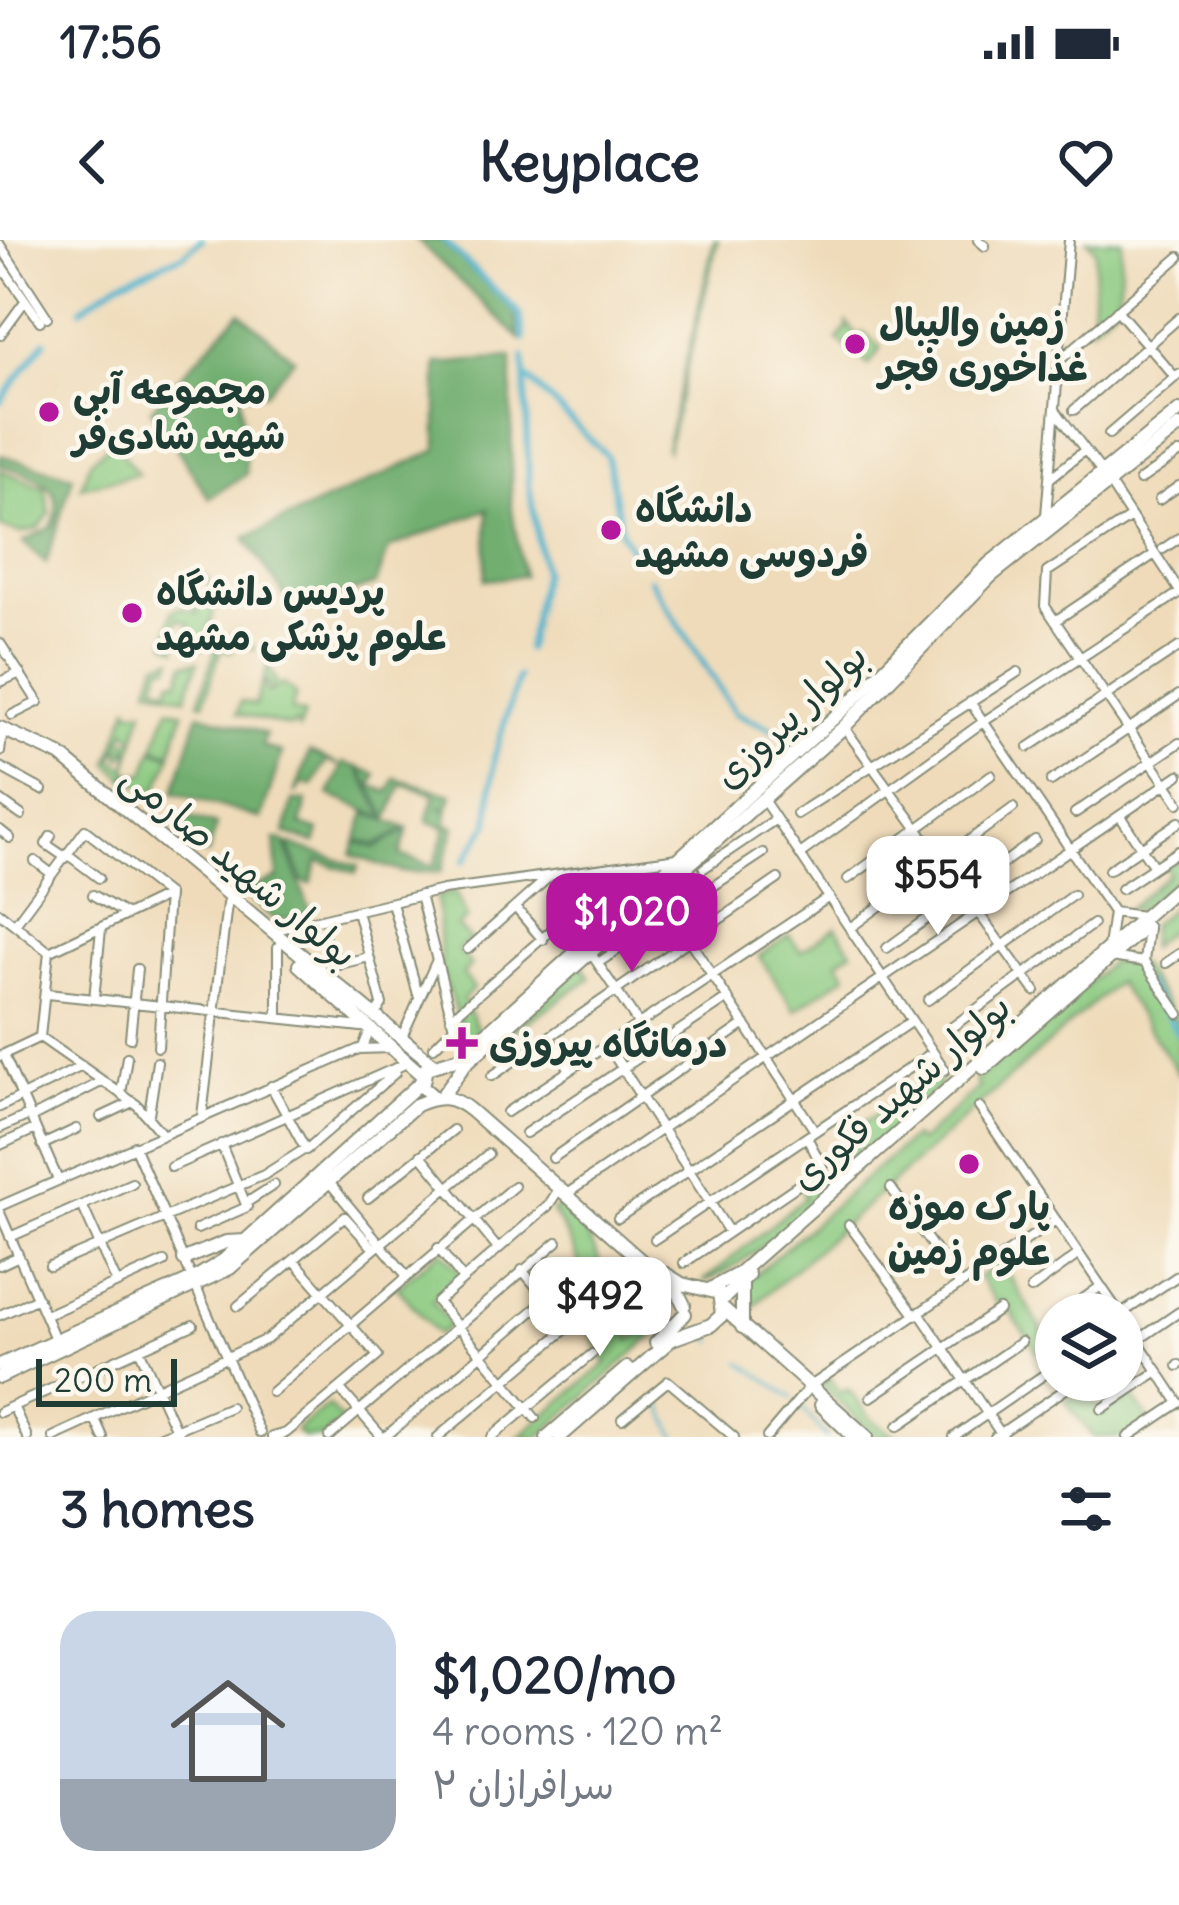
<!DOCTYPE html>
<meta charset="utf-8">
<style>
:root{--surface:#fff;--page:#f2f2f3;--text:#1f2937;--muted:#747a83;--line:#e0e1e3;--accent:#b5179e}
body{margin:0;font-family:Delius,"Playpen Sans Arabic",sans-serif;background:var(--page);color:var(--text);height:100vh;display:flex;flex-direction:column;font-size:45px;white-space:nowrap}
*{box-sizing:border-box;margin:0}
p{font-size:39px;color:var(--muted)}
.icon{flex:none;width:66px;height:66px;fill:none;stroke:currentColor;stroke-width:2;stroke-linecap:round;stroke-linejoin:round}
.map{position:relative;height:1197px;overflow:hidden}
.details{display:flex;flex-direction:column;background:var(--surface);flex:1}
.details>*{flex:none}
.buttons{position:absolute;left:1035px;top:1053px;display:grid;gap:24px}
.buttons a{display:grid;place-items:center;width:108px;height:108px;border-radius:50%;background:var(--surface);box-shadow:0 3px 9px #0004;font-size:60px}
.scale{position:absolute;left:36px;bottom:30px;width:141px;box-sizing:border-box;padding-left:12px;border:6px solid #1f3d34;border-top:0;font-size:33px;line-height:42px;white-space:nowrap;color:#1f3d34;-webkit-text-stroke:9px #fbf7ec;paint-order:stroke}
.price{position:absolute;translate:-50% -102px;padding:0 27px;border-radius:24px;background:#fff;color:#222;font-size:39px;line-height:78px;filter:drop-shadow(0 3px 6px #0008)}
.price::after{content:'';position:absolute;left:50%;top:72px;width:36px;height:27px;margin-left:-18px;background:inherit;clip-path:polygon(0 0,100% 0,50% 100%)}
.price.on{background:var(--accent);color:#fff}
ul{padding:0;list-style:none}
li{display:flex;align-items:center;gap:36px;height:300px;padding:0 60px}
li+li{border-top:3px solid var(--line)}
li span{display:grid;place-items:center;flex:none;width:336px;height:240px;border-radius:36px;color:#555}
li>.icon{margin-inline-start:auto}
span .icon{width:144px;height:144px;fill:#fffc;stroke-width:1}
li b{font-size:51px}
h2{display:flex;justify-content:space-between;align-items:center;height:144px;padding:0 60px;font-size:51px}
.status{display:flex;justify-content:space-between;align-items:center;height:84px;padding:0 60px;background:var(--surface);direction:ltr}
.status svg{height:33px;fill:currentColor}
header{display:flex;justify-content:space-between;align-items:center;height:156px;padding:0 60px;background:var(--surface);font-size:54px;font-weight:800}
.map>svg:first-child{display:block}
.green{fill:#8cca81;stroke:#56845a;stroke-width:3}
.forest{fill:#71ae6f;stroke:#487652;stroke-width:3}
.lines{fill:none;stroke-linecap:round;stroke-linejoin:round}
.stream{stroke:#4bb1ca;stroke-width:3}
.canal{stroke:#4bb1ca;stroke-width:6}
.minor-casing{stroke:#878c77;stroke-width:12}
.major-casing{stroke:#878c77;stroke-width:16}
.minor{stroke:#fff;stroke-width:8}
.major{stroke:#fff;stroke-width:12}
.poi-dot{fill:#b5179e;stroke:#fbf7ec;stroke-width:4.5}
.labels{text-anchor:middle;stroke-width:9;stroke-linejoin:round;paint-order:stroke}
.poi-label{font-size:39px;font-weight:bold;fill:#1f3d34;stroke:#fbf7ec;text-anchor:start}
.street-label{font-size:39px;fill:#1f3d34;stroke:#fbf7ec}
</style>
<div class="status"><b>17:56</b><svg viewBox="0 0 49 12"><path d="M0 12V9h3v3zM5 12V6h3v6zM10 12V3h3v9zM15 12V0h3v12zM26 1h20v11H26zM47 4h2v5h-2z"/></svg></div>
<header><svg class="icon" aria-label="back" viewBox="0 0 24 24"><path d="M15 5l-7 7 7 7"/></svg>Keyplace<svg class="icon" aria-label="heart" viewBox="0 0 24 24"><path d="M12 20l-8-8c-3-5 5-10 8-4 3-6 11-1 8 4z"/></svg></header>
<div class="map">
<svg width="1179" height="1197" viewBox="0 0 1179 1197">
<rect width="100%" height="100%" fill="#fbf7ec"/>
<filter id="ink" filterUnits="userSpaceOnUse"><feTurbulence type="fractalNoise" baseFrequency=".00833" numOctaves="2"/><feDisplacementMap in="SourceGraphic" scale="24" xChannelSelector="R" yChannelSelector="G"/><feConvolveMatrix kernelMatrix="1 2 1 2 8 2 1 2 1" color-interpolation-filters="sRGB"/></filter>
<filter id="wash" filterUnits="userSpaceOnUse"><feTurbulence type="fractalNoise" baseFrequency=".004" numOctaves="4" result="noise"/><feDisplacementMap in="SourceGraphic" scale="48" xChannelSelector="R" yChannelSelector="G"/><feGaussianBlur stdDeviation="2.7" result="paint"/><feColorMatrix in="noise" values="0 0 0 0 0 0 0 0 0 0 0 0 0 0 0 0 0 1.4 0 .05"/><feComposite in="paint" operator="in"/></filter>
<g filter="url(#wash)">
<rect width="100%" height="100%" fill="#efdbba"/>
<path class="green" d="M714 0H718L667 210 666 208Z
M1087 0H1122L1119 62 1091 87 1096 10Z
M846 81 857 95 864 93 881 108 869 125 837 100 849 85Z
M113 202 138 234 81 247 91 220Z
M0 230 45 248 50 273 38 289 20 293 0 287Z
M206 335C223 361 211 381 202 409L190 405 189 383 178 379 172 396 176 408 166 403 172 371 180 367 198 373 190 358 198 352 205 362 213 359Z
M238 391 254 409 235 405 237 394 231 412 221 409 204 463 199 462 217 405Z
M173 418 170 426 161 427 156 444 168 449 172 439 179 441 185 423 198 422 186 458 149 447 157 423Z
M268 425 279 447 283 443 296 454 291 471 304 474 299 489 295 483 292 487 237 474 241 461 255 465 263 441 268 452 274 450 264 439Z
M129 465 130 471 144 469 135 498 126 490 122 500 135 501 127 527 130 508 124 507 128 510 121 518 119 505 113 520 129 530 126 540 109 523Z
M169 468 184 472 171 513 154 507Z
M153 510 171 516 157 550 128 541 131 533 145 534Z
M1179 618V637L1140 670 1128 669 1169 634 1165 625Z
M455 652 467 678 458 686 470 700 458 710 471 725 463 734 474 748 463 760 478 789 466 800 441 730 437 656Z
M667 658 673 667 597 717 594 713Z
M1179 662V681L1149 708 1151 685Z
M836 687 852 711 838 721 847 735 795 770 759 716 789 695 801 711Z
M1111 722 1139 724 1179 783V834L1117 742 742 1076 745 1043 913 897 919 902 979 847 975 841Z
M582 725 590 738 496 804Z
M939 833 940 847C889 892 758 1025 703 1042L805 957 800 947 827 929 828 922 857 906 848 893Z
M559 966H568C587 983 620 1069 631 1100L666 1071 668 1082 539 1197H519L607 1123 586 1083C596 1051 571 998 552 972Z
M441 1010 462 1035 432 1061 451 1084 438 1095 397 1047Z
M1001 1022 1056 1113V1140L1003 1061 997 1064 979 1037Z
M830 1138 841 1153 848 1149 871 1179 897 1197H877L821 1145Z
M1085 1148 1103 1175 1130 1153 1149 1179 1131 1197H1094L1065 1161Z
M328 1165 343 1181 324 1197H302L296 1190Z"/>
<path class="forest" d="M417 0H440L515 72 519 98Z
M240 72 294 119 265 153 240 154 246 234 209 258 151 169Z
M512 118 511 263 523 336 485 340 488 269 389 308 376 344 295 371 245 298 437 210V124Z
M0 215 73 236 46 323 23 302 51 287C71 245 33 235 0 225Z
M199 473 266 494 262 506 282 513 261 579 174 552Z
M309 512 339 525 327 521 312 546 303 543 295 554Z
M343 523 357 527 385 578 329 555Z
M360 528 376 534 372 546 389 552 395 538 452 554 448 568 438 567 447 570V584L455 587 441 632H401L352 615 356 602 376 608 408 589 400 615 434 626 446 588 427 581 435 554 402 544 388 579Z
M293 561H307L301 585 319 591 315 603 285 593Z
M366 573 407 588 376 605 357 600Z
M180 574 216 585 208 614 192 611 182 602 184 594 175 589Z
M275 599 284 601 311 673 276 681 231 643 235 636 258 646 278 638Z
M288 604 358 626 356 633 318 621 311 644 303 642Z"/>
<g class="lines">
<path class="stream" d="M709 1097 714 1102
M741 1122 793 1158
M661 1165 676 1197
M803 1169 827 1197"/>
<path class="canal" d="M443 0 520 74 524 99
M81 69 118 42 183 15 201 0
M524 117 529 244 543 331 527 409
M527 138 607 216 622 294 633 312
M0 162 45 101
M650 339 735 473 797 499
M464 622 489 583 494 518 518 437
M1145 743 1179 794"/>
</g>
</g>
<g filter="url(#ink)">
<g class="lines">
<defs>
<path id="minor" d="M978 0 985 6
M0 5 47 77
M0 24 40 81
M1117 70 1175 137
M0 95 25 61
M1060 120 1179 17
M1074 170 1179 78
M1056 171 1102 232
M1109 194 1179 134
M1049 239 1085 210
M1140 240 1179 213
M1109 243 1179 350
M1159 260 1179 246
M1046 275 1069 0
M1131 277 1047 332 1045 366 1179 563
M1163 309 1179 298
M1055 381 1155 314
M0 403 38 462 12 475
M0 442 20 433
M970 462 1113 672
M844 487 1035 751
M1029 507 1179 407
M0 512 2 496
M0 527 42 550
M1051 541 1179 455
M762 558 945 830
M0 560 21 575
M1075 573 1179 503
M797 574 1018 432
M1122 579 1154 627
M0 590 10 598
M51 596 46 604 65 617
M67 614 99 638
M800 614 983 482 1179 353
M35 621 52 634
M704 628 776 579
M1109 630 1179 582
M848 639 991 535
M1121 649 1178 611
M93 655 127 675
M420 655 454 787 434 807
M392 663 419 758
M515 667 543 700
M357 671 382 764 375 776
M1113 672 1143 676
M0 673 49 712 40 797 0 816
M672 674 815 891
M15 684 85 590 168 655
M850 688 1013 568
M275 690 443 650 678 618
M325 699 340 724 369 717
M1108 707 1113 672
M887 708 1035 600
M468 709 550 636
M49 712 168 655
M590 712 638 783
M1111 717 1144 722
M1144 722 1179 774
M1144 722 1148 688
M598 723 763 613
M1166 723 1179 714
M47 754 371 788 363 807
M94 759 101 689
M928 760 1073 655
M278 778V707
M451 778 625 626
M948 790 1093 684
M40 797 137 865 162 894
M130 798 137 729
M549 798 569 828
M401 799 436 722
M606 803 729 992
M158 807 168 655
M4 815 58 940
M492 836 778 639
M271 846 306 910 395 833
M121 854 127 817
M0 867 82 826
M979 867 1120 1074
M507 872 829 657
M149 874 157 822
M202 876 227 664
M101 877 133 862
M31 878 103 841
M0 888 29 875
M526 893 728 758
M0 905 35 889
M42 905 76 889
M134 906 260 1193
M421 915 498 1009
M553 918 745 784
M171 927 407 823
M329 942 406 1035
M891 948 960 1045
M571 951 1179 535
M368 958 453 890
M246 963 274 945
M82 965 117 1043
M0 966 359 809 392 808
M0 973 55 1099
M618 978 912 781
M849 985 915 1075
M197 989 247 967 221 904
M10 997 132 943
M655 999 933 812
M438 1008 463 1039
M684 1023 823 928 807 897
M0 1025 19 1016
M50 1026 264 935 305 909
M522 1030 546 1058
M1031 1049 1079 1014
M238 1066 345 977 374 1009
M919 1072 1003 1197
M1062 1074 1101 1046
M1121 1074 1179 1035
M0 1075 38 1058
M46 1075 164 1022
M1122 1077 1179 1163
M1051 1082 1056 1078
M139 1109 179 1197
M1122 1111 1179 1072
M1178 1126 1179 1125
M1122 1136 1135 1128
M812 1145 1056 980
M340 1149 382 1197
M1102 1150 1116 1140
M272 1152 514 946
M871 1157 999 1070
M13 1166 27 1197
M1102 1169 1158 1131
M0 1172 193 1085
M535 1178 437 1062 548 966 559 949
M95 1179 103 1197
M622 1179 668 1141 734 1197
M898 1186 1021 1102
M53 1197 267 1099 488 914
M158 1197 230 1167
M272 1197 286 1193 378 1116 294 1020
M329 1197 557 1002
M385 1197 570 1039
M438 1197 578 1079
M492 1197 592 1114
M767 1197 806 1151
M954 1197 1045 1134
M995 1197 1079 1140
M1128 1197 1179 1163"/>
<path id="major" d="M0 488 60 515 433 824
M299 725 422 835
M984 828 1145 687
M442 856 465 824 844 487 991 336 1179 187
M434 857 422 847 426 828 459 818 847 466 989 324 1179 171
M184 1019 226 1002 245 1001
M712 1048 738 1034 1179 646
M723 1059 748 1035
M724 1069 867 1197
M742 1087V1042
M656 1103 685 1074
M0 1125 193 1039 224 1020 421 842
M0 1137 230 1028 416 865C438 855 452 855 471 871L678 1053 684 1065
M821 1165 854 1197
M547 1197 627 1128
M560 1197 672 1099 711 1085 722 1075 719 1053 682 1044 666 1034"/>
</defs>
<use href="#minor" class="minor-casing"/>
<use href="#major" class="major-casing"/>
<use href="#minor" class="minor"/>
<use href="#major" class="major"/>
</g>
</g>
<g class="poi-dot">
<circle cx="855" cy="104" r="12"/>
<circle cx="49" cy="172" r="12"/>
<circle cx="611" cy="290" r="12"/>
<circle cx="132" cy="373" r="12"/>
<path d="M456 785h12v12h12v12h-12v12h-12v-12h-12v-12h12z"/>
<circle cx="969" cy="924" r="12"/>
</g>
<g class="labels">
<g class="poi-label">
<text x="879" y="96">زمین والیبال<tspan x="879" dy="45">غذاخوری فجر</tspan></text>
<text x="73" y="164">مجموعه آبی<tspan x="73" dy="45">شهید شادی‌فر</tspan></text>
<text x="635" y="282">دانشگاه<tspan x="635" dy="45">فردوسی مشهد</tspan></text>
<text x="156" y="365">پردیس دانشگاه<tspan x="156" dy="45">علوم پزشکی مشهد</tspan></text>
<text x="489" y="817">درمانگاه پیروزی</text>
<text x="969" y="980" text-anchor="middle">پارک موزه<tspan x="969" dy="45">علوم زمین</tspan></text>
</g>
<g class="street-label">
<text transform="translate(790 475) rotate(-43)" y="14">بولوار پیروزی</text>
<text transform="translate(240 625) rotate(40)" y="14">بولوار شهید صارمی</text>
<text transform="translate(900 851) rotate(-41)" y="14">بولوار شهید فکوری</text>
</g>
</g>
</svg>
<div class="buttons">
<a><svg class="icon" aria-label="layers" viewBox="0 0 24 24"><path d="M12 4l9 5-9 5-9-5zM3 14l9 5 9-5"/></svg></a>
</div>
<div class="scale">200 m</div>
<b class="price" style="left:938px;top:698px">$554</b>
<b class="price on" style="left:632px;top:735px">$1,020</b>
<b class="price" style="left:600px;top:1119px">$492</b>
</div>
<section class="details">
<h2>3 homes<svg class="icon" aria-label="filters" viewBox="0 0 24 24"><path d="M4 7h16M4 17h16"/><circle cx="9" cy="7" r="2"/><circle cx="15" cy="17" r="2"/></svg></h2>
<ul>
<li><span style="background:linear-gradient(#c9d6e8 70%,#9aa5b1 0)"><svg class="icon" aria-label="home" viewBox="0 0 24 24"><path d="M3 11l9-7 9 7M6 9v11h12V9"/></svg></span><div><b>$1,020/mo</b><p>4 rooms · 120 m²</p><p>سرافرازان ۲</p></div></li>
</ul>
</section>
